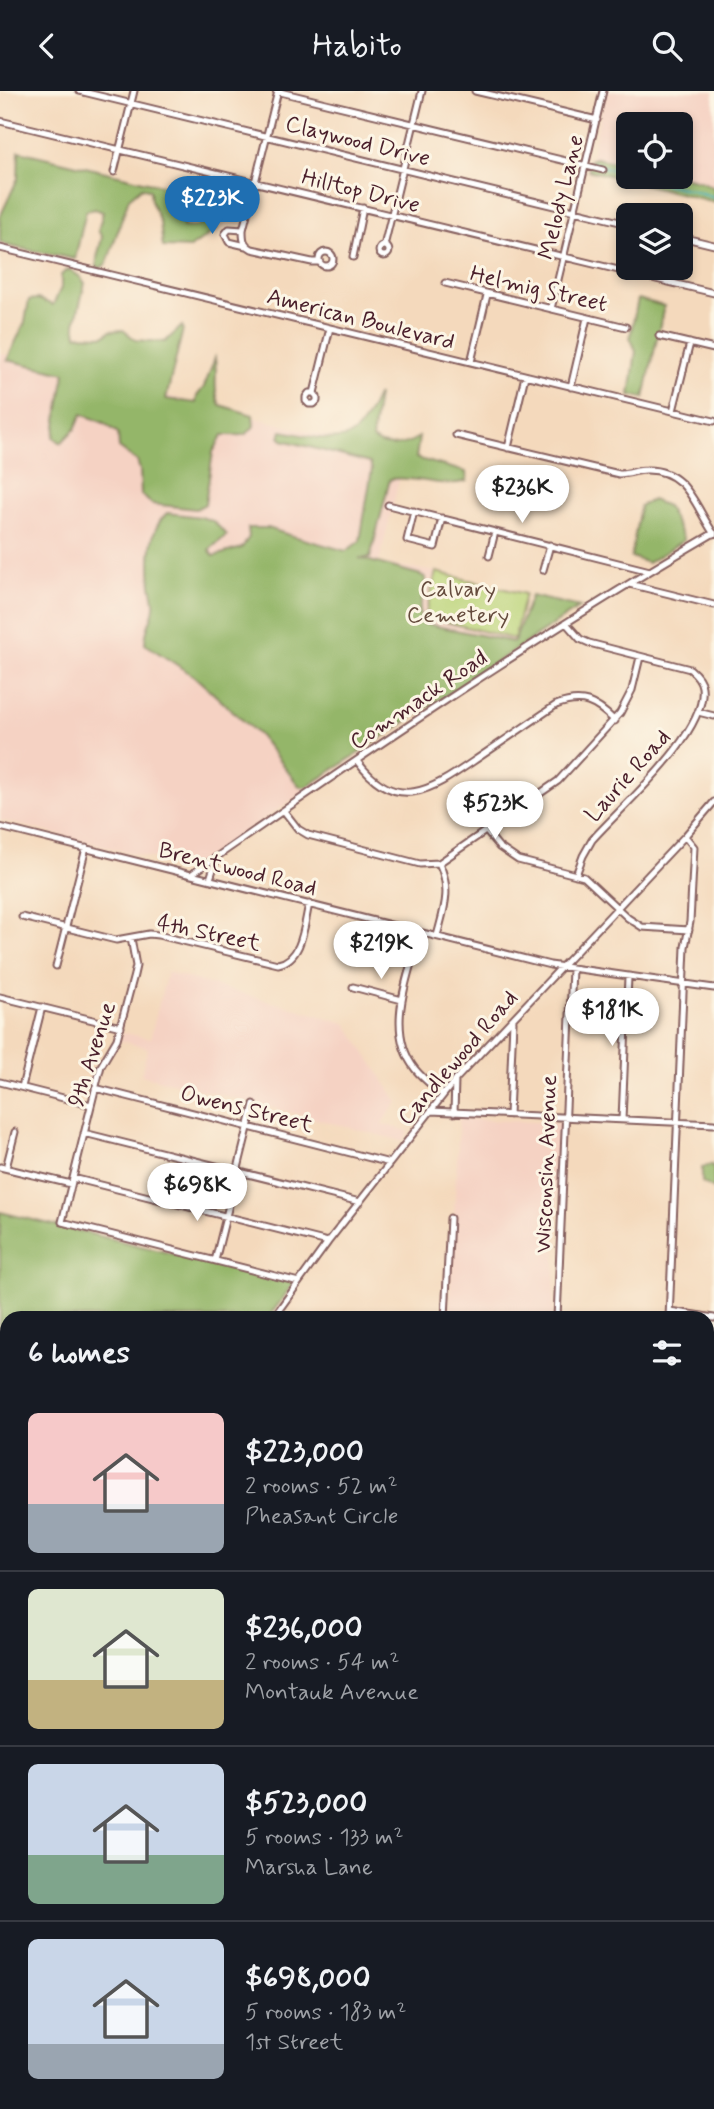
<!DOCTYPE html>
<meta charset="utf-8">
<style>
:root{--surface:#171b24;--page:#20242c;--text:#f1f3f6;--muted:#9ea1a6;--line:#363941;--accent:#1f6fb2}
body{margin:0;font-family:Mynerve,sans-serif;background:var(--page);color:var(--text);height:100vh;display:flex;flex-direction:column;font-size:26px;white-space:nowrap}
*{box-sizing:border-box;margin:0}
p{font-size:23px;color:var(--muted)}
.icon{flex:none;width:38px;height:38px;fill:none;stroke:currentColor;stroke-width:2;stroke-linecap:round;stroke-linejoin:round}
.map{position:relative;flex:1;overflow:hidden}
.panel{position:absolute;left:0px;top:1220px;width:714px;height:800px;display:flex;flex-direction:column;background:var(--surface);border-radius:21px 21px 0 0;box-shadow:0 4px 10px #0003}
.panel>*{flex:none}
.controls{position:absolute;left:616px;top:21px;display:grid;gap:14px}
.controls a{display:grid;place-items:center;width:77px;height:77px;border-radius:10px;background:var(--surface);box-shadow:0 4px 10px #0003;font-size:35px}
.price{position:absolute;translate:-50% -60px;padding:0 16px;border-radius:24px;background:#fff;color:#222;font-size:23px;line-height:46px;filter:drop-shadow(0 2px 4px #0008)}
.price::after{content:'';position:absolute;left:50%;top:42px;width:21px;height:16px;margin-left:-10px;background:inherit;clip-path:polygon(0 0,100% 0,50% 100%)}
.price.active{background:var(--accent);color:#fff}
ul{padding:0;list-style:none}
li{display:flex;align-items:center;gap:21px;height:175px;padding:0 28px}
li+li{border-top:2px solid var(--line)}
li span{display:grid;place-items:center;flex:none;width:196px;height:140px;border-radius:10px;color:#555}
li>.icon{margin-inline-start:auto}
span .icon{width:84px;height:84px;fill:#fffc;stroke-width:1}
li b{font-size:30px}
h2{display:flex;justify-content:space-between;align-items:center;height:84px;padding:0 28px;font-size:30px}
header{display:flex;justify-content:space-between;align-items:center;height:91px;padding:0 28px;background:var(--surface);font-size:32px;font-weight:600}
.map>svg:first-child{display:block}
.built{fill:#f5d2c3}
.industrial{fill:#d1bfbd}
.green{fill:#bbd479;stroke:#827a52;stroke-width:2}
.forest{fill:#94b669;stroke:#6f6a4a;stroke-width:2}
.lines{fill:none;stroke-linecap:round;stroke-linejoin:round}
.stream{stroke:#3dadba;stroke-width:2}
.minor-casing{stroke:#86605e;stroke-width:9}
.major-casing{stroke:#86605e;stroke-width:10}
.minor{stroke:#fff;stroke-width:5}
.major{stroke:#f1c369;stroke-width:6}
.labels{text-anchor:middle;stroke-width:6;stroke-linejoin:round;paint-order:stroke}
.street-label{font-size:23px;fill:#4a1f2b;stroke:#fcf5e5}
.park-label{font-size:23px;fill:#664c3e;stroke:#fcf5e5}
</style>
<header><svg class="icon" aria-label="back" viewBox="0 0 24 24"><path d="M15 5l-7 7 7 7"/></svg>Habito<svg class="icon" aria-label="search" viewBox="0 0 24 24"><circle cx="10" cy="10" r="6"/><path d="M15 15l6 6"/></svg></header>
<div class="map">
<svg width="714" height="2018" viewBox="0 0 714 2018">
<rect width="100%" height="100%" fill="#fcf5e5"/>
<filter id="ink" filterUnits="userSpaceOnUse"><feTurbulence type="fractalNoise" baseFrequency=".0143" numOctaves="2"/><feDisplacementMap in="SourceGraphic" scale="14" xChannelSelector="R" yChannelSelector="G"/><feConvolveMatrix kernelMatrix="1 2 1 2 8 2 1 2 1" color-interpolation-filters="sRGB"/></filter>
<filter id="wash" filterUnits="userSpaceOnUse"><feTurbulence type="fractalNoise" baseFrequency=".00686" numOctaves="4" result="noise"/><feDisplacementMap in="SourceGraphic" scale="28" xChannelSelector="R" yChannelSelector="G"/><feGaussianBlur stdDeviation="1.57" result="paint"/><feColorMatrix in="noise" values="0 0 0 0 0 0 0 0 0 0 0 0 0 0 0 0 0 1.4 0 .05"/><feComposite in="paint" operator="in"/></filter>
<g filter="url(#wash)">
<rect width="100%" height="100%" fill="#f4d9bc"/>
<path class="built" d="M594 0H714V95L672 86H681V33H628V76L591 68 605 3Z
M0 262 405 365 379 472 436 481 425 526 527 551 191 777 0 729Z
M167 881 346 932 398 1011 381 1033 409 1040 403 1050 141 984 148 957 120 950 122 941 150 948Z
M459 1028 561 1032 553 1227 449 1225Z"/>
<path class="industrial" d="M7 1609V1852L0 1850V1620Z
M707 1771 714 1773V2018H329L206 2013 707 2012Z"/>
<path class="green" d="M436 481 525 503 514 548 425 526Z"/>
<path class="forest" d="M19 60 189 101 183 136H194L215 128 217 138 190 157 163 156 160 131 151 110 150 99 142 96 129 107 107 172 101 177 97 176C95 165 101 156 102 145L98 140 103 121 95 118 86 120 75 168 9 155 0 151V126L18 87Z
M595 67 628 74V86C656 86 690 81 714 97V111L588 79 590 69Z
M69 178 79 185 85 192 75 233 77 244 104 245 110 240 123 239 136 249 165 251 182 235 183 238 166 308 196 312 197 305 204 296 215 267C218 286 212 296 220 314L253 324 254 335C244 349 239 343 223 344L213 361 205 413 196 418 152 413 141 404 140 379 137 370 119 357 118 342 104 332 82 323 75 338 61 352 54 346 65 282 7 269 25 231 29 209 38 208 53 214 61 197V184Z
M638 208 664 215 644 307 630 304 636 260 630 246Z
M378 303 372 348C387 359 404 355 419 346L416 367 466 381 467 390C441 398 417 384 390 388L370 467H359L421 484 426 487C426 503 416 517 421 532L514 551 531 505 580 516 307 696H300L259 644 194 585 145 553C145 535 153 529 154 516 155 509 152 501 151 494 149 471 148 439 167 422L201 426 213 430 227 444 209 459 214 465 242 457 249 446 248 437H268L289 444 346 460 360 450 372 378 370 372 283 349 280 346 282 340C302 343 343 357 358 338 367 328 372 315 378 303Z
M652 409 667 415 684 449 648 472 631 466 640 415Z
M712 1073 714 1078V1098L702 1091V1077Z
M0 1121 294 1192 268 1227H7V1314L0 1312Z"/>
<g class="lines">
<path class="stream" d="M593 72 628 84
M632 86 692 99 714 106"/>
</g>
</g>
<g filter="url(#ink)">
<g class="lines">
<defs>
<path id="minor" d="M79 0 628 133
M276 0 603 79
M278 0 243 139C243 148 243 153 252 158L312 171H319
M475 0 597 29
M0 30 714 202
M114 81 134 0
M243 139 229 138 225 143 229 151 246 155
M681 146 714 154
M379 160a5 5 0 1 1 10 0a5 5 0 1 1-10 0Z
M384 155 422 0
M0 157 714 330
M319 168a7 7 0 1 1 14 0a7 7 0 1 1-14 0Z
M353 166 363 117
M445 192 626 236
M551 218 603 0
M659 245 714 258
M471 271 487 204
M571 296 587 227
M314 302H309L306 306V310L309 313H314L317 310V306L314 302 330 237
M673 320 690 252
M456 344 619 383C629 383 637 379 646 379 687 378 695 416 714 443
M508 357 525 285
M388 414 650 480
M414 420 407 449 435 456 442 427
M489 465 495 441
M543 479 550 454
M629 493 714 514
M566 532 580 548 589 552 690 578C696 583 701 588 702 596 708 642 622 715 592 749L583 765 576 784
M698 621 714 625
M357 670C399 726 435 696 481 665 506 648 531 631 556 614 583 604 595 611 615 630
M284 720 298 738 308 744 420 773 439 772 558 690 620 622 632 599 640 566
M0 736 550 874 714 897
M486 740 499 756 518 769 584 786 628 827 642 836 689 839
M192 783C362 664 534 547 714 442
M210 788 217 766
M22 826 116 849 149 843 158 844 278 873C303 868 304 834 309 813
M420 841C409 884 384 938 415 978 423 988 434 996 443 1004
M437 845C444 818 452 799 439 772
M131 847 136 875 134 884 117 948 101 975 62 1131 299 1191
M56 875 86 757
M353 896 402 909
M0 906 121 936
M0 991 91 1014
M22 996 42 916
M95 997 390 1072
M431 1020 714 1033
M454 1022 455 989
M509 1024 513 930
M622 1029 628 886
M84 1042 360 1111
M0 1076 71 1093
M6 1077 15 1041
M73 1087 328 1151
M215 1170 254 1013
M670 1220 714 1227
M273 1227 328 1151 455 989 685 745 714 711
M445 1227 450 1127
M557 1227 572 878
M669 1227 685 856 690 831 694 756 685 745
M0 1339 7 1341
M707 1386 714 1388
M0 1509 7 1500
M707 1598 714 1578
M0 1620 7 1609
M0 1743 7 1747
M0 1968 1 1976 0 2006
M232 2018 236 2012
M435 2018V2012"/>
<path id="major" d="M0 1512 7 1514
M707 1764 714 1766"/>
</defs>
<use href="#minor" class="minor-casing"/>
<use href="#major" class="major-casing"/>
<use href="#minor" class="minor"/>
<use href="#major" class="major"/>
</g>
</g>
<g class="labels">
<g class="street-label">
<text transform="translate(358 49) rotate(14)" y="8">Claywood Drive</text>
<text transform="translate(361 99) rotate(14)" y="8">Hilltop Drive</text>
<text transform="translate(560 106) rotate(-76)" y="8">Melody Lane</text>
<text transform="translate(539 197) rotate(13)" y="8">Helmig Street</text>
<text transform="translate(361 227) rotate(14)" y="8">American Boulevard</text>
<text transform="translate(418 608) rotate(-34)" y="8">Commack Road</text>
<text transform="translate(627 684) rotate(-48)" y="8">Laurie Road</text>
<text transform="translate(238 777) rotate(14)" y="8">Brentwood Road</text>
<text transform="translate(209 841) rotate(12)" y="8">4th Street</text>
<text transform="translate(91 963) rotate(-72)" y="8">9th Avenue</text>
<text transform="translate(457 966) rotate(-49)" y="8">Candlewood Road</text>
<text transform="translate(247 1017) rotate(14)" y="8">Owens Street</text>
<text transform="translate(545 1073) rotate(-88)" y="8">Wisconsin Avenue</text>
</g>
<g class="park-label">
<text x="458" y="505">Calvary<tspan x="458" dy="26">Cemetery</tspan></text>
</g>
</g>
</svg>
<div class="controls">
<a><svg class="icon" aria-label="locate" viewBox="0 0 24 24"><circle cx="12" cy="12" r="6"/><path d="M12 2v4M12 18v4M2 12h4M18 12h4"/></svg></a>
<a><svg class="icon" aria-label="layers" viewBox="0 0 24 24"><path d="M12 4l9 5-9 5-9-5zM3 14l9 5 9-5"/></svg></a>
</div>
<b class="price active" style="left:212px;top:145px">$223K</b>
<b class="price" style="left:522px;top:434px">$236K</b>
<b class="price" style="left:495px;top:750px">$523K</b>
<b class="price" style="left:381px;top:890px">$219K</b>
<b class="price" style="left:612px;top:957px">$181K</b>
<b class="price" style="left:197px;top:1132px">$698K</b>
<section class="panel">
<h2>6 homes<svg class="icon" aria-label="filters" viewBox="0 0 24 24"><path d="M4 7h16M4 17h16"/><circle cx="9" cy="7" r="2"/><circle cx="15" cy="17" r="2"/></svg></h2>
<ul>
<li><span style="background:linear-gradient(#f6c9c9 65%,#9aa5b1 0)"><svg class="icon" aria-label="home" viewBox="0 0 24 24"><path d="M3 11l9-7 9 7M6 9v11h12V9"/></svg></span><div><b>$223,000</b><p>2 rooms · 52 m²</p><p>Pheasant Circle</p></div></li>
<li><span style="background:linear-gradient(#dfe7d0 65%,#c2b280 0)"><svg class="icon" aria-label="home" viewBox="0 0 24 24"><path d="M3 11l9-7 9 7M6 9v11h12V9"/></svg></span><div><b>$236,000</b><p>2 rooms · 54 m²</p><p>Montauk Avenue</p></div></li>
<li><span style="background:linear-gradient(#c9d6e8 65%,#7fa58c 0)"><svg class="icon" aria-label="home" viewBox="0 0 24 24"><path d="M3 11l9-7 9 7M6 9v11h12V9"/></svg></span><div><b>$523,000</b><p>5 rooms · 133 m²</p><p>Marsha Lane</p></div></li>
<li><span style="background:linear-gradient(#c9d6e8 75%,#9aa5b1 0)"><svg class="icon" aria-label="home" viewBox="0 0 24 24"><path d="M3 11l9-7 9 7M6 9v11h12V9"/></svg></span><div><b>$698,000</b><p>5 rooms · 183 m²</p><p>1st Street</p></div></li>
</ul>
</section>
</div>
